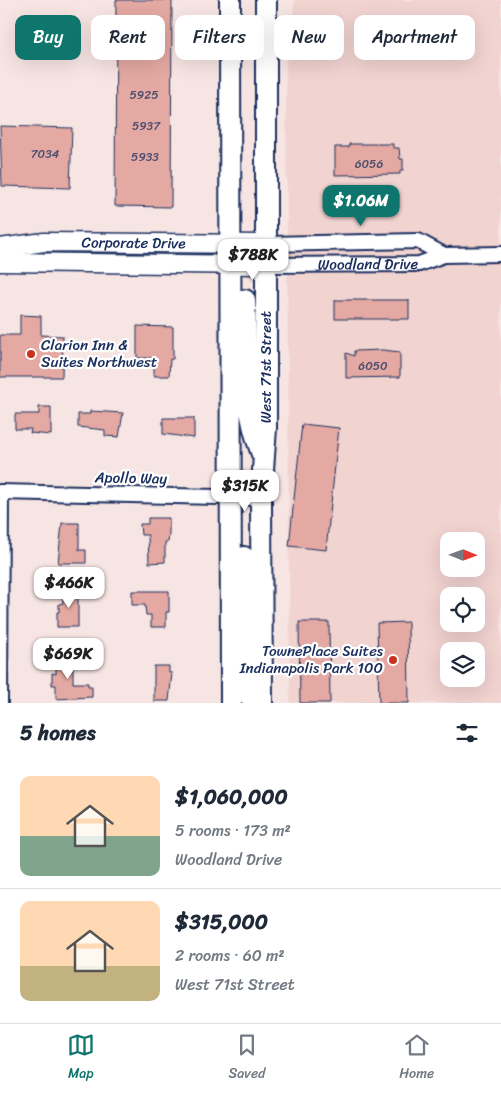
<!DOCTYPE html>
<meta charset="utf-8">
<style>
:root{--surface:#fff;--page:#f6f6f7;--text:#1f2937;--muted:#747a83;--line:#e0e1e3;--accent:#0f766e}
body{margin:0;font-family:Sriracha,sans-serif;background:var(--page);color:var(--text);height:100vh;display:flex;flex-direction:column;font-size:19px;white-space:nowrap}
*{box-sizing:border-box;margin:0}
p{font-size:16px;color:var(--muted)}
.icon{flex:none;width:28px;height:28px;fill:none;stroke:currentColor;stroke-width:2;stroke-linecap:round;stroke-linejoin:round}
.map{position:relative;height:703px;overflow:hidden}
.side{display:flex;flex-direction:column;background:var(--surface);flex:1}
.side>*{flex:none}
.banner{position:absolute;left:15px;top:15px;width:471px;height:45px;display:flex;gap:10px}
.needle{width:32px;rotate:91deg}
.tools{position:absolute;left:440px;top:532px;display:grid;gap:10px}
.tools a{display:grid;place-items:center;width:45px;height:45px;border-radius:10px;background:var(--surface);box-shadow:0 5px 20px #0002;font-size:25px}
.price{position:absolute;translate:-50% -42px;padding:0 11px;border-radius:10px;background:#fff;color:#222;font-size:16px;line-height:32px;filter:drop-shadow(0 1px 2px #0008)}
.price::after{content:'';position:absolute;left:50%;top:30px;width:15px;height:11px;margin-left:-8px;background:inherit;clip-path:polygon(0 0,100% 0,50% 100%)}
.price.current{background:var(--accent);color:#fff}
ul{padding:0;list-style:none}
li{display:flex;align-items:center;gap:15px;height:125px;padding:0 20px}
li+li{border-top:1px solid var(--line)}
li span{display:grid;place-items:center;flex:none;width:140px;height:100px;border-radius:10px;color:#555}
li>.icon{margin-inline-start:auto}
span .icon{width:60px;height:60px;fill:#fffc;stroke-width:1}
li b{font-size:21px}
h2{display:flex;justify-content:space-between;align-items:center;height:60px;padding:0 20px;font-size:21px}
.tag{padding:0 18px;border-radius:10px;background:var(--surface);box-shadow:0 5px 20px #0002;font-size:18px;line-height:45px}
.tag.current{background:var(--accent);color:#fff}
.tab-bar{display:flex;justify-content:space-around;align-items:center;height:70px;border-top:1px solid var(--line);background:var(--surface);font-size:14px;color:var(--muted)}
.tab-bar a{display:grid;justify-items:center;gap:2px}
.tab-bar .current{color:var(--accent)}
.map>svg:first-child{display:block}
.built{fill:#f1d3d0;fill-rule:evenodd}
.building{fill:#e3a9a2;stroke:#1b2f5e}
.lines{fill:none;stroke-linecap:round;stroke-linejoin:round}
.minor-casing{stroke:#1b2f5e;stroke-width:18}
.tertiary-casing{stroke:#1b2f5e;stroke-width:21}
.secondary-casing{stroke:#1b2f5e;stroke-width:24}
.minor{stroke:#fff;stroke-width:14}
.tertiary{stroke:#fff;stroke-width:18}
.secondary{stroke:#fff;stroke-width:20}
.poi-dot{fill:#c8321e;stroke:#fff;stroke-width:2}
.labels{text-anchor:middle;stroke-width:4.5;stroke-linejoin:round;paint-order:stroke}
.number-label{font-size:12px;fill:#4d4e6f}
.street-label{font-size:15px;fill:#1b2f5e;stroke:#fff}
.poi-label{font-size:15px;fill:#1b2f5e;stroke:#fff;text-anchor:start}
</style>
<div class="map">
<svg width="501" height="703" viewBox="0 0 501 703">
<rect width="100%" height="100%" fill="#f7e5e3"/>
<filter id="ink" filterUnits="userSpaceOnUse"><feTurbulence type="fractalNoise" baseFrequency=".02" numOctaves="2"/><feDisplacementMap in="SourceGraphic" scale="10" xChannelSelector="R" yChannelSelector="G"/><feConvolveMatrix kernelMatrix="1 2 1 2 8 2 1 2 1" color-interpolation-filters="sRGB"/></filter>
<g filter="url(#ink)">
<path class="built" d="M295 0H501V703H290L286 63ZM449 541H476V569H449ZM449 596H476V624H449ZM449 651H476V679H449Z"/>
<path class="building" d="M116 0H172L171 207 115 206Z
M0 126 72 128 70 188 2 186Z
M349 144H393V148H399L400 159H403V170H400V174L335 175V147H349Z
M335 300H409V319H335Z
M20 315 41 316V335L63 336 62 377H0V335H20Z
M137 326 173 327V359H170L169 376H154V358H137Z
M383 350 400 352V377L346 378V353L354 356V351Z
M39 407H51V435L30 433 31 429H15V414H39Z
M90 411 123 413 119 437 105 436V430L78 427V414H90Z
M163 418H194V438L163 434Z
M302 424 339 428 326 550 289 546Z
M148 518H169V535L168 542H165V562L149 563 148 535H141L140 524H148Z
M62 523H79V550H86V563H58Z
M62 588H78V627H57V612H59V604L63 603Z
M132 591H169V612H166V627H151V615H146L145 605H132Z
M299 622H329L330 703H300Z
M408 622 409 703H379L377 623Z
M56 653H73V683H88V686H92V697L56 699V685H52V673L56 674Z
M154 666H169V673H172L169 701H154Z"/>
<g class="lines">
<defs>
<g id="minor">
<path d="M267 244 418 241 444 255"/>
<path id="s1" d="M266 265 419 264 444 255 501 254"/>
<path d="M0 492 261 498"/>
<path d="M0 703 1 492"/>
</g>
<g id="tertiary">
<path id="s2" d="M0 248 44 242 267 244"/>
<path d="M0 262 266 265"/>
</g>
<path id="secondary" d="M230 0 231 703
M245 300C248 355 241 401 262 454
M244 557 247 598 253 629
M239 616 246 647 249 696
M262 703 261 498 266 428V0"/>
</defs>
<use href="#minor" class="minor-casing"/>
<use href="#tertiary" class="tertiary-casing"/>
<use href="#secondary" class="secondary-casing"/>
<use href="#minor" class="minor"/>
<use href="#tertiary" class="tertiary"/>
<use href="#secondary" class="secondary"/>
</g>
</g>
<g class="poi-dot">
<circle cx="31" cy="354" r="5"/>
<circle cx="393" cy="660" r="5"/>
</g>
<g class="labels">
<g class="number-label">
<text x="144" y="99">5925</text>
<text x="146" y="130">5937</text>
<text x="45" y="158">7034</text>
<text x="145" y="161">5933</text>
<text x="369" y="168">6056</text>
<text x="373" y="370">6050</text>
</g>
<g class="street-label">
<text dy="5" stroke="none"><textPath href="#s2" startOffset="134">Corporate Drive</textPath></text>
<text dy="5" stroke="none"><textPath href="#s1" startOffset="102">Woodland Drive</textPath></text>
<text transform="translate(266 367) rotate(-90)" y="5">West 71st Street</text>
<text transform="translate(131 478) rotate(1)" y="5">Apollo Way</text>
</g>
<g class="poi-label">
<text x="41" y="350">Clarion Inn &amp;<tspan x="41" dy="17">Suites Northwest</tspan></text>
<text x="383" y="656" text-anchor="end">TownePlace Suites<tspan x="383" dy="17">Indianapolis Park 100</tspan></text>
</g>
</g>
</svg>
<div class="tools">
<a><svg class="needle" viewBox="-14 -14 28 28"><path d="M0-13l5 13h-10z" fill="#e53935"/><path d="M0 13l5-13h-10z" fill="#747a83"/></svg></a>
<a><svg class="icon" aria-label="locate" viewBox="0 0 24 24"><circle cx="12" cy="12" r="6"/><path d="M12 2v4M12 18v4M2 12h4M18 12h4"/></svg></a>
<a><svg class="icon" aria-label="layers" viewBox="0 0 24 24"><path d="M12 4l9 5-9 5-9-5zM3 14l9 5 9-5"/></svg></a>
</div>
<b class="price current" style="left:361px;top:227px">$1.06M</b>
<b class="price" style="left:253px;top:281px">$788K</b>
<b class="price" style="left:245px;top:512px">$315K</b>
<b class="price" style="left:69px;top:609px">$466K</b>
<b class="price" style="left:68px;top:680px">$669K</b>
<div class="banner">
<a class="tag current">Buy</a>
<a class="tag">Rent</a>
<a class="tag">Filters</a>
<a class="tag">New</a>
<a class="tag">Apartment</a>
</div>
</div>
<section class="side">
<h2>5 homes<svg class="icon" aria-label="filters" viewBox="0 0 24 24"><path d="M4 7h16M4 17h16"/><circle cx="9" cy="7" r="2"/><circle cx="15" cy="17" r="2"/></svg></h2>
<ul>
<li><span style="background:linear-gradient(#ffd9b3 60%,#7fa58c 0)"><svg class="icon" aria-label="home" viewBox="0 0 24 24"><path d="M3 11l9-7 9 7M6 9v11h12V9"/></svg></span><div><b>$1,060,000</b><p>5 rooms · 173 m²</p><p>Woodland Drive</p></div></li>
<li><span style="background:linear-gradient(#ffd9b3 65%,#c2b280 0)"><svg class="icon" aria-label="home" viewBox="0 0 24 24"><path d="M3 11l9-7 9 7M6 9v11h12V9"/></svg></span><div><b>$315,000</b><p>2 rooms · 60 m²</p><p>West 71st Street</p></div></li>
</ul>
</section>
<nav class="tab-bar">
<a class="current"><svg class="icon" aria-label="map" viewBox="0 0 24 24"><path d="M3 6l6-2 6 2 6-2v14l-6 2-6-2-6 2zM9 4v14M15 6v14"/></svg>Map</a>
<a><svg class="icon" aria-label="saved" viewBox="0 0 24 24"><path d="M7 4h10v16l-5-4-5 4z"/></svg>Saved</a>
<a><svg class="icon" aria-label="home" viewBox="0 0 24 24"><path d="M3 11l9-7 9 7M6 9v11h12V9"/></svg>Home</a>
</nav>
